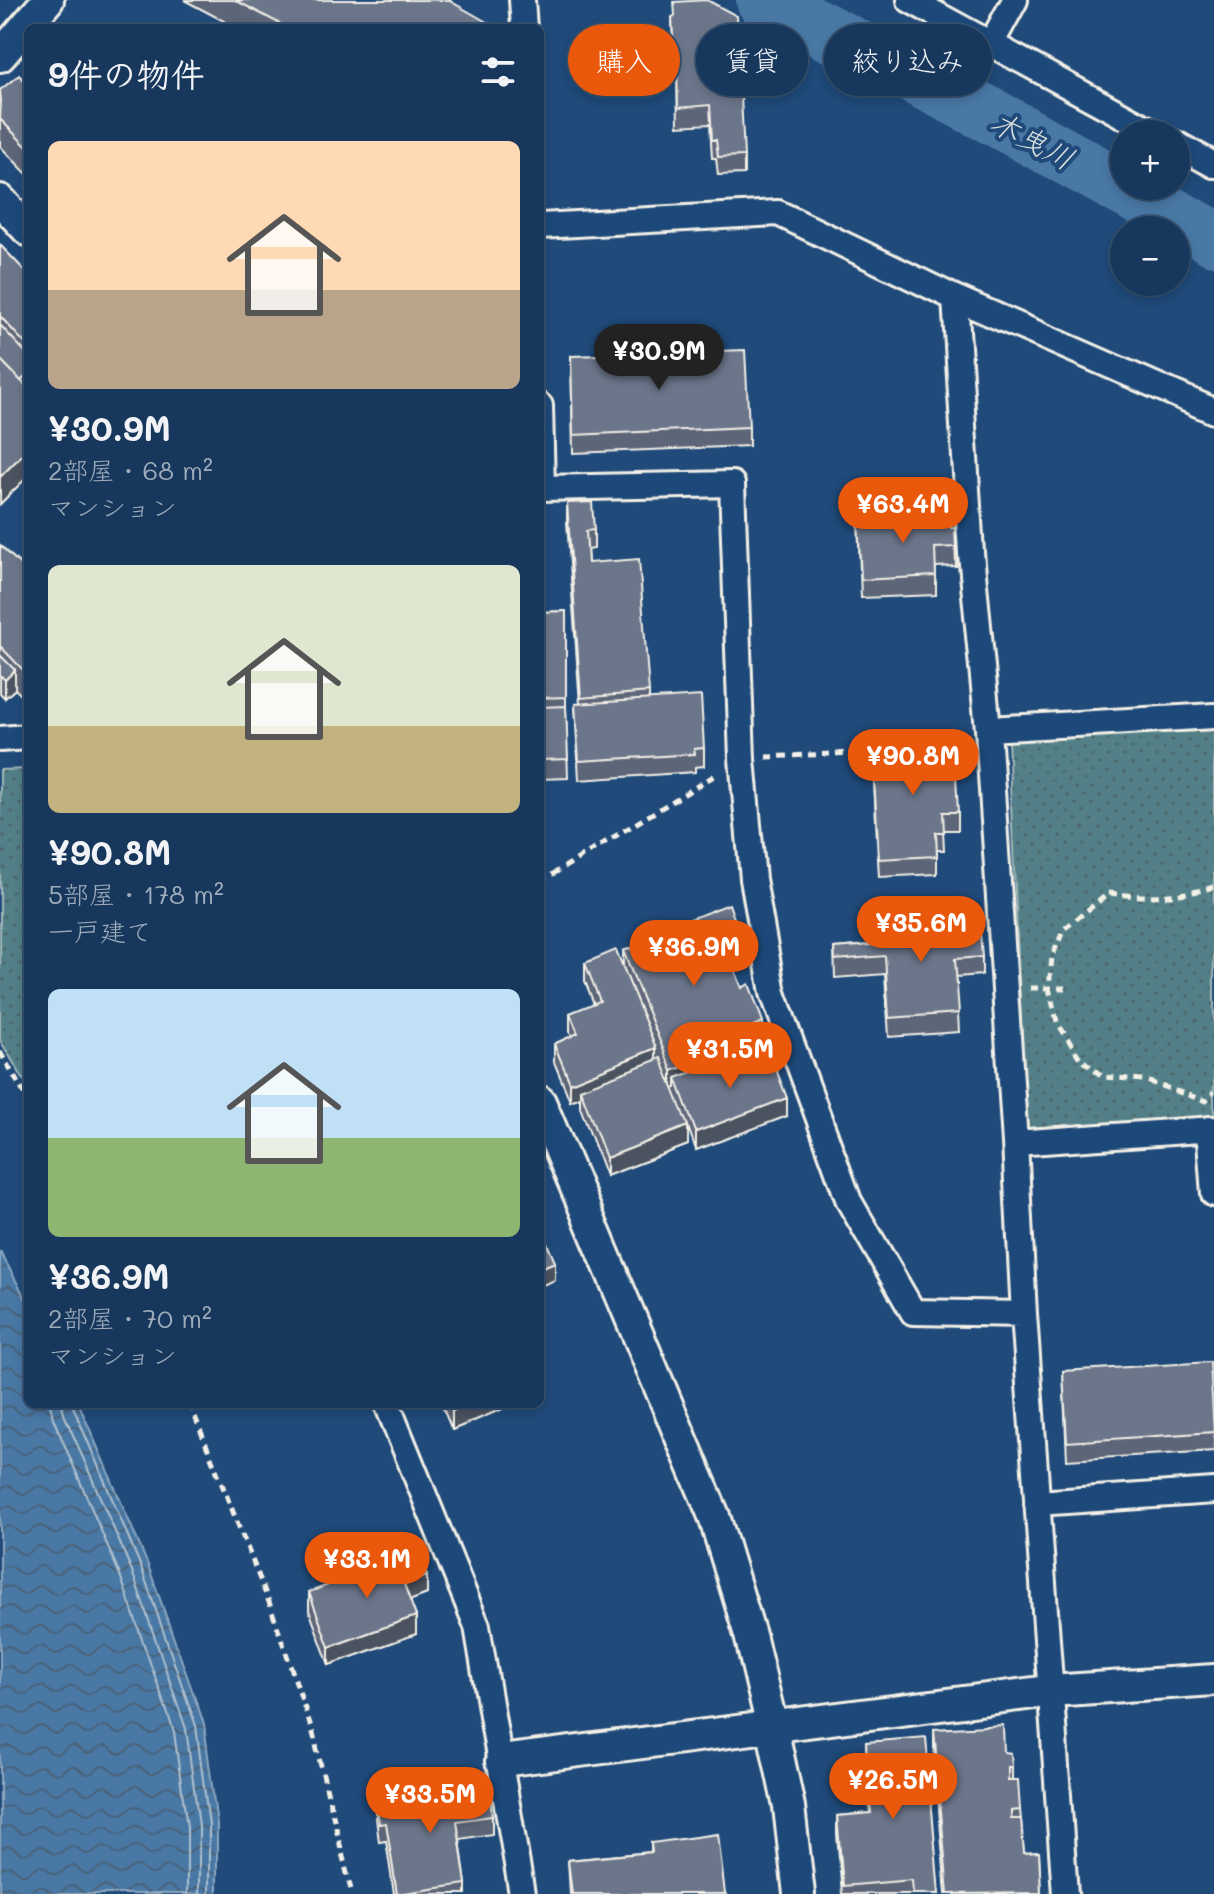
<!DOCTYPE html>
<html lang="ja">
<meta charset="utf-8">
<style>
:root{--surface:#17385c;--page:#203f62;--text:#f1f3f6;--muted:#9eacbb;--line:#365272;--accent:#ea580c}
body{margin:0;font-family:Mali,"Klee One",sans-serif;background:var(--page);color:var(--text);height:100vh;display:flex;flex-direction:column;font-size:30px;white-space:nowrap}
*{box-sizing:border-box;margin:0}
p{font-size:26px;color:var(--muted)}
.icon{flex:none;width:44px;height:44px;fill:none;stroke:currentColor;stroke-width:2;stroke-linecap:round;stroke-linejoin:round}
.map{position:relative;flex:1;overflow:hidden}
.side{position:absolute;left:24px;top:24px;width:520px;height:1384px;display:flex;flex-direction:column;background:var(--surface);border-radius:12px;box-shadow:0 4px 12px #0003,0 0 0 2px var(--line)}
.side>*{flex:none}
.banner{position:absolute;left:568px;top:24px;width:526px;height:72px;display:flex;gap:16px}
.buttons{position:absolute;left:1110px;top:120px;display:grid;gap:16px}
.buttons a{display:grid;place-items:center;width:80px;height:80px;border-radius:50%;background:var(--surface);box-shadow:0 4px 12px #0003,0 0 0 2px var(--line);font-size:40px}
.price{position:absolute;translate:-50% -68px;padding:0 18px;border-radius:28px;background:var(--accent);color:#fff;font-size:26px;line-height:52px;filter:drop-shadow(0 2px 4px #0008)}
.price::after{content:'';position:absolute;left:50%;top:48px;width:24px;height:18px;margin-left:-12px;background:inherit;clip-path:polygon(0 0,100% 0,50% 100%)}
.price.selected{background:#222;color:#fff}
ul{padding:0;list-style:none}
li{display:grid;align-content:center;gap:16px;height:424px;padding:0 24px}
li span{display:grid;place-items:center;height:248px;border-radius:12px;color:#555}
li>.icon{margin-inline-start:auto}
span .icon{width:144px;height:144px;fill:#fffc;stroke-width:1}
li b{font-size:34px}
h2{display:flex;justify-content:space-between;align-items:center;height:96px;padding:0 24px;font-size:34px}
.chip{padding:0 28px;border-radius:36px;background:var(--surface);box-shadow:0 4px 12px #0003,0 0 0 2px var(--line);font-size:28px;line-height:72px}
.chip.selected{background:var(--accent);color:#fff}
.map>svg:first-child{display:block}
.green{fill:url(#green-dots);stroke:#a3b8b8;stroke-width:2}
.water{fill:url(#water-waves);stroke:#8da8c0;stroke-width:2}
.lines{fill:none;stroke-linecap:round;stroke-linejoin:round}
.shore{stroke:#b0c1cd;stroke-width:2}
.river{stroke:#4978a5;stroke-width:56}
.minor-casing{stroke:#f4f1e8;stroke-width:30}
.tertiary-casing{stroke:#f4f1e8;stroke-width:36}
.path{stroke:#f4f1e8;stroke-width:5;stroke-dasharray:8 6;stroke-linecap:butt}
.minor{stroke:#1f4a7a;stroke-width:24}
.tertiary{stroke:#1f4a7a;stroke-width:30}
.wall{fill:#5d6578;stroke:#f4f1e8;stroke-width:2}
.shaded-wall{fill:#4c5361;stroke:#f4f1e8;stroke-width:2}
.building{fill:#6c768b;stroke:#f4f1e8;stroke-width:2}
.labels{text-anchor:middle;stroke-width:8;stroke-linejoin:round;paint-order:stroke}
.water-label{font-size:30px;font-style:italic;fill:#dadfde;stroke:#1f4a7a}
</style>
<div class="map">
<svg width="1214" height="1894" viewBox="0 0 1214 1894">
<defs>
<pattern id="green-dots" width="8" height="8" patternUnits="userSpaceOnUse" patternTransform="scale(2)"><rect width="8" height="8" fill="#528088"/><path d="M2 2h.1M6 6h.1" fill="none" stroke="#4e676a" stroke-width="1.8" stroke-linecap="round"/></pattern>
<pattern id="water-waves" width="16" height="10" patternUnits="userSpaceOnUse" patternTransform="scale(2)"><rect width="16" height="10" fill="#4978a5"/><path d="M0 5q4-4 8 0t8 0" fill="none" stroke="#49627a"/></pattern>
</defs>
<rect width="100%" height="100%" fill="#1f4a7a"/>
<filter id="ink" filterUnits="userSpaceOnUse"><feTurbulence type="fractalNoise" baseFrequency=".0125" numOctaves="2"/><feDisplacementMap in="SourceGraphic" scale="16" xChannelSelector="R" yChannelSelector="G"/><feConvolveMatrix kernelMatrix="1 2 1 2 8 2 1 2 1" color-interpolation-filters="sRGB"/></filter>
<g filter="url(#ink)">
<path class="green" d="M1214 730V1116L1026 1128 1008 740Z
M28 769V1087L0 1040V770Z"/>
<path class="water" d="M0 1251 28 1303V1404H79L148 1565 204 1724 217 1825V1894H0Z"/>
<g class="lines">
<path class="shore" d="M50 1404 53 1418 120 1575 174 1732 187 1827V1894
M62 1404 64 1414 132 1571 186 1729 199 1826V1894
M72 1404 141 1567 196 1726 209 1825V1894"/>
<path class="river" d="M764 0 995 118 1214 238"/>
<defs>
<path id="minor" d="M522 0 524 28
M910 0 1157 134
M991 44 1015 0
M1176 144 1214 165
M540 226 778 213 955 298 971 553 988 729 1015 1143 1214 1129
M955 298 1214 411
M540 406 542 488H540
M542 488 732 484 742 759 753 879 773 993 849 1201 913 1312 1024 1314
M988 729 1214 716
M0 739 28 737
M1209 1129 1214 1194
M1015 1143 1024 1314 1065 1894
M387 1404 477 1626 522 1894
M1037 1503 1214 1491"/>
<path id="tertiary" d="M0 56 48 0
M0 200 28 230
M540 1102 714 1516 750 1635 772 1727 789 1807 799 1894
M501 1761 1050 1691 1214 1680"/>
</defs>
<use href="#minor" class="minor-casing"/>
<use href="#tertiary" class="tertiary-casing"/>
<path class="path" d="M766 757 876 752
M540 882 717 774
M1214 887C1179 897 1145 898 1109 893L1064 929 1052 957 1049 988 1057 1022 1080 1058 1103 1077 1143 1080 1206 1101 1214 1092
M1030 988H1065
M0 1052 28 1100
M190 1404 269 1602 313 1733 352 1894"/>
<use href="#minor" class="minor"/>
<use href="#tertiary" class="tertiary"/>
</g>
<path class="wall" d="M184 0H450L449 1 492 28H237Z
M672 17 744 156V174L718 175 716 158H712L710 124 678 126 677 76H674Z
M28 85V175L0 146V90Z
M0 245 28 274V476L0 504Z
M571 356 749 427V446L573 453Z
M567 503 594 530V549L587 550 588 563 649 692V699L704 748V766L695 767V772L579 780 575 704H580L567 522Z
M858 518 955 528 956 566 936 567V595L861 598Z
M0 545 28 572V702L15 689 5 698 0 693Z
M566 611V707L568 778 540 779V612Z
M872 746 958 812V830H943L944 850H937V874L879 877Z
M656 932 740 953 730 958 763 1040 740 1050V1054L744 1063 787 1116 696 1150 688 1127V1145L606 1176 580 1107V1097L570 1101 554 1062V1044L572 1036 570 1032V1013L594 1004 585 981V963L623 966V951L656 939Z
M871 933 982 957V975L956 977 959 1032 889 1037 885 974 835 978 834 948 871 945Z
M1063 1371 1214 1425V1451L1067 1460Z
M441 1404H514L452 1430Z
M309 1592 427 1594 410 1600 416 1634 329 1665 309 1610Z
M934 1729 1004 1752 1012 1767V1780L1020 1810 1024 1853 1039 1852 1041 1894H946L934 1748Z
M866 1742 939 1894H842L837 1834V1816L870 1813 866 1760Z
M376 1800 492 1816V1834L460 1839 466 1884V1894H394L386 1841 379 1842 376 1818Z
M651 1843 725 1894H570L568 1860 651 1852Z"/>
<path class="shaded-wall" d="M28 374V392L17 385Z
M28 449V476L0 504V477Z
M15 670V689L5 698V680Z
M740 935V953L724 961V943Z
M763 1022V1040L740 1050V1064L676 1078V1088L672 1089V1071L735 1033Z
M656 1048V1066L580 1089V1097L570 1101V1083Z
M787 1098V1116L696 1150V1132Z
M688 1126V1145L606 1176V1158Z
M555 1262V1280L540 1286V1268Z
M470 1404H514L452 1430V1411Z
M427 1576V1594L404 1603V1584Z
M416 1616V1634L329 1665V1647Z"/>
<path class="building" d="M235 0H448L492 25 490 28H288Z
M707 0 737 16 744 156 718 157 716 140H712L710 105 678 108 677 58H674L672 17 675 16 674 2Z
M19 75 28 85V148L0 119 1 102 0 90Z
M0 245 28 274V347L0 316Z
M0 325 28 355V374L21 381 0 359Z
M745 350 749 427 573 435 571 356Z
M0 359 28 388V449L0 477Z
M592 502 594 530 586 531 588 563 639 559 649 692 581 698 567 503Z
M951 513V528H955L956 547 935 548 936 576 861 580 858 518Z
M0 545 28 572V675L0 646Z
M566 611V697L540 698V612Z
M0 655 15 670 5 680 0 675Z
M701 696 704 748 694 749 695 754 579 761 575 704Z
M566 706 568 759 540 760V707Z
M954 741 958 812H943L944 832H936L937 856 879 859 872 746Z
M729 904 740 935 724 943 742 988 749 984 763 1022 735 1033 740 1046 672 1071 623 951 658 939 656 932Z
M979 920 982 957 955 959 959 1013 889 1018 885 956 835 960 834 948 872 945 871 933 884 932V927Z
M616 950 656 1048 570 1083 554 1044 578 1033 570 1013 600 1001 585 963Z
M740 1054 744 1063 770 1054 787 1098 696 1132 676 1078Z
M661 1058 688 1126 606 1158 580 1089Z
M540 1227 555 1262 540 1268Z
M1210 1362 1214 1432 1067 1442 1063 1371Z
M449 1404H470L452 1411Z
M419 1552 427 1576 404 1584 416 1616 329 1647 309 1592Z
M1003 1725 1004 1752 1011 1753 1012 1767H1008V1780H1018L1020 1810 1011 1811V1819H1021L1024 1853 1039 1852 1041 1893 948 1894 934 1729Z
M926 1737 939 1894H913L912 1880 843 1886 837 1816 871 1813 866 1742Z
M488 1784 492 1816 457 1821 466 1884 397 1894 386 1823 379 1824 376 1800Z
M718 1834 725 1894H572L568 1860 652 1852 651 1843Z"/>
</g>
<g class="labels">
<g class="water-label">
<text transform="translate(1032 141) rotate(28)" y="10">木曳川</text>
</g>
</g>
</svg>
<div class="buttons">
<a>+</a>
<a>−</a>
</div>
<b class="price selected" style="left:659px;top:392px">¥30.9M</b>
<b class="price" style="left:903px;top:545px">¥63.4M</b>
<b class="price" style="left:913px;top:797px">¥90.8M</b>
<b class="price" style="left:921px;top:964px">¥35.6M</b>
<b class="price" style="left:694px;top:988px">¥36.9M</b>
<b class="price" style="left:730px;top:1090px">¥31.5M</b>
<b class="price" style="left:367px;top:1600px">¥33.1M</b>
<b class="price" style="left:893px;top:1821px">¥26.5M</b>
<b class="price" style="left:430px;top:1835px">¥33.5M</b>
<div class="banner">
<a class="chip selected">購入</a>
<a class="chip">賃貸</a>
<a class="chip">絞り込み</a>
</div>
<section class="side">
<h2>9件の物件<svg class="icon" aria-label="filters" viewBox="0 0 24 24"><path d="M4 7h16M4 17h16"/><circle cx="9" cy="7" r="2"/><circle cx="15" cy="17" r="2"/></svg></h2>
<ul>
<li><span style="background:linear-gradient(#ffd9b3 60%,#b9a48a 0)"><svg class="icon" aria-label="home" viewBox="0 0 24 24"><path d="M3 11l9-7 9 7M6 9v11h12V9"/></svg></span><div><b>¥30.9M</b><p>2部屋 · 68 m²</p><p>マンション</p></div></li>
<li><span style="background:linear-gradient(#dfe7d0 65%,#c2b280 0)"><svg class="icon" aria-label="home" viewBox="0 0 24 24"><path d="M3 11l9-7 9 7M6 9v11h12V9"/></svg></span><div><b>¥90.8M</b><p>5部屋 · 178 m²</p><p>一戸建て</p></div></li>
<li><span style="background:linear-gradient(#bfe0f5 60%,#8fb573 0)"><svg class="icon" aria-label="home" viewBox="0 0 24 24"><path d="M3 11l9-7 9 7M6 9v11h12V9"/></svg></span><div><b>¥36.9M</b><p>2部屋 · 70 m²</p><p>マンション</p></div></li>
</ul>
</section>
</div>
